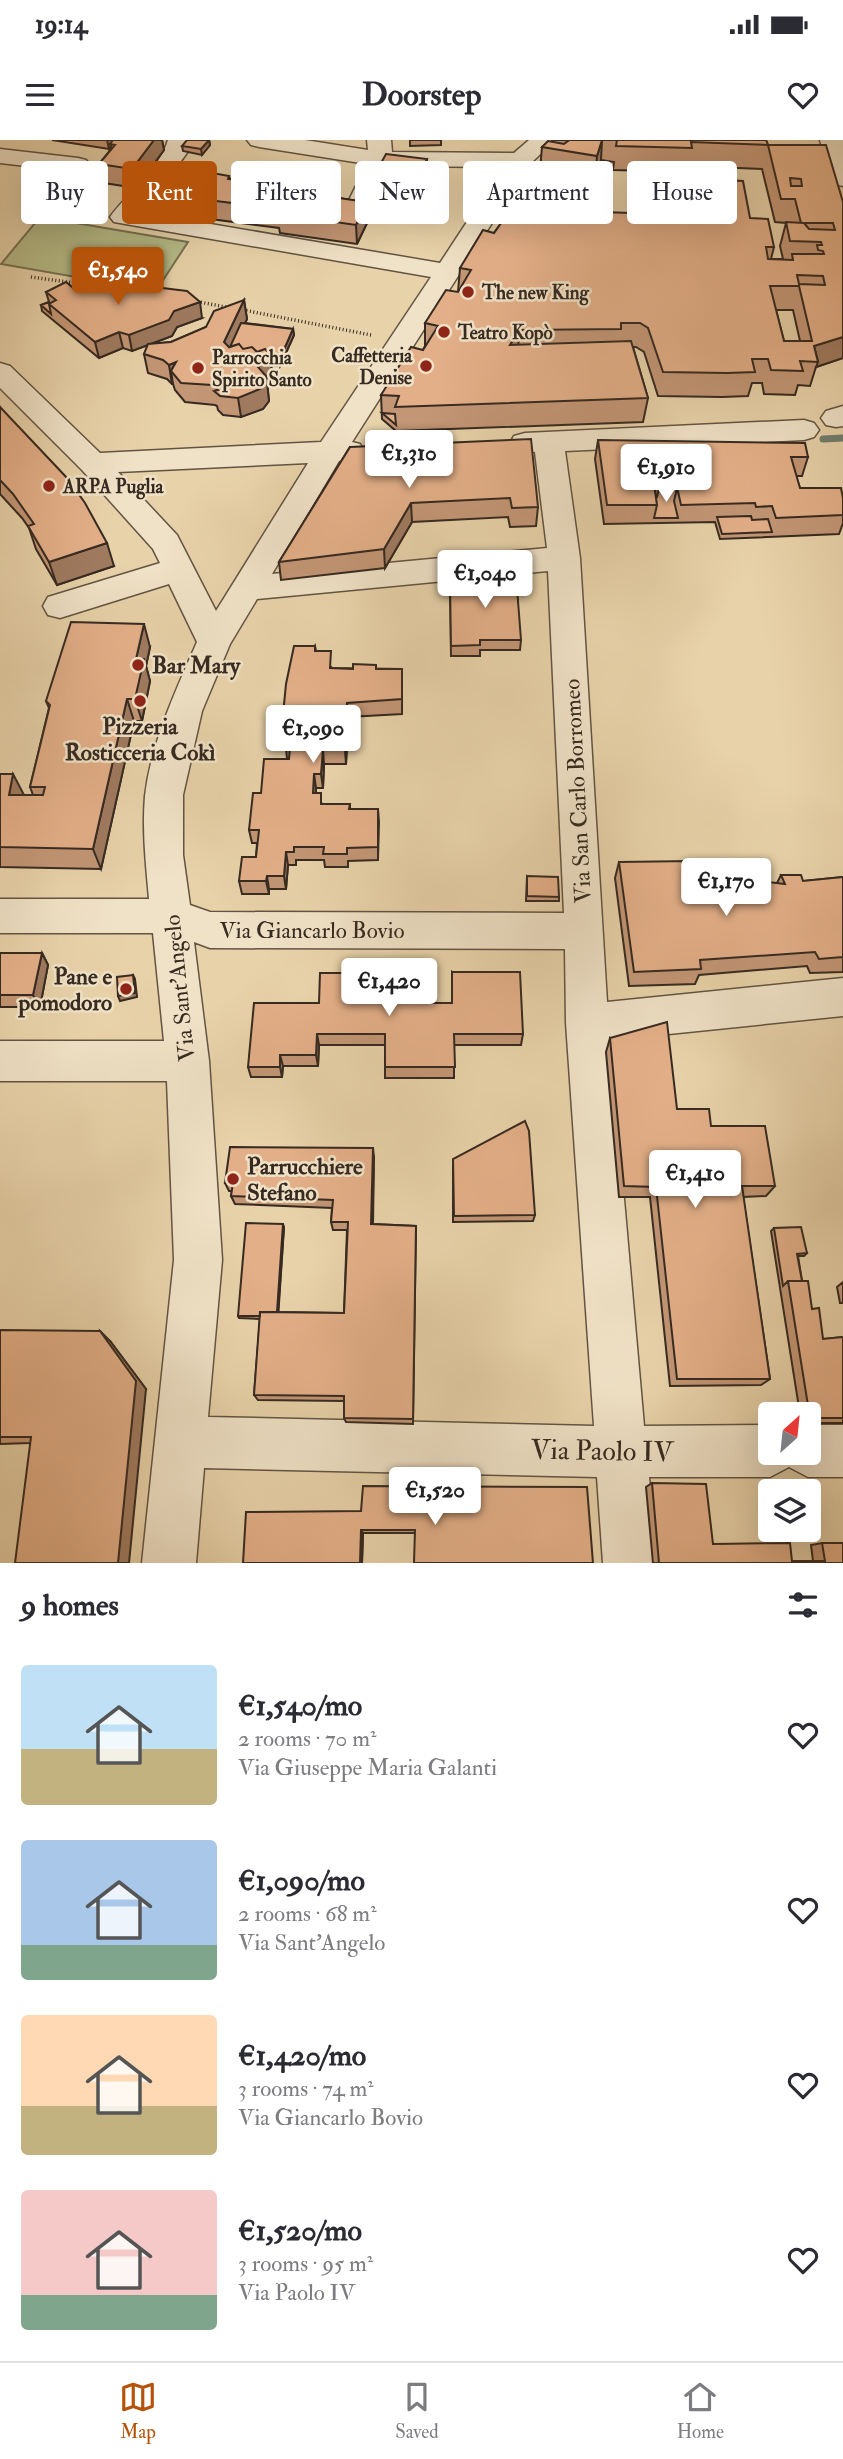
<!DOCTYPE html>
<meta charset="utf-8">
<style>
:root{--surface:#fff;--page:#f2f2f3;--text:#2b2b33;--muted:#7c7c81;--line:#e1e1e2;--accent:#b45309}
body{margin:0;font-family:"IM FELL Double Pica",serif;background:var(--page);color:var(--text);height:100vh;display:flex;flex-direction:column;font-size:26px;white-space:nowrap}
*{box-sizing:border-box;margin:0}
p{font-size:23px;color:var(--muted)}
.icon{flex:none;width:38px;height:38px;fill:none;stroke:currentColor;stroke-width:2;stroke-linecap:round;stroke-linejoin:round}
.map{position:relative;height:1423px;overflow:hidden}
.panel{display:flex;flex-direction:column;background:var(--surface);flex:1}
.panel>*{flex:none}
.banner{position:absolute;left:21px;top:21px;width:802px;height:63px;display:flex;gap:14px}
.needle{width:46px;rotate:27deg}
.tools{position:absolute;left:758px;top:1262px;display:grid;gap:14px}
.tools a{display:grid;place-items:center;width:63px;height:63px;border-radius:7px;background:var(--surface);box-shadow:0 7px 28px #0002;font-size:35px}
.price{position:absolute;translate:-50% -60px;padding:0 16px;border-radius:7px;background:#fff;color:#222;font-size:23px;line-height:46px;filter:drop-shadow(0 2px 4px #0008)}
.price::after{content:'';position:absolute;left:50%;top:42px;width:21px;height:16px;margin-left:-10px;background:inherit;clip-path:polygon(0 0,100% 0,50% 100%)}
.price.current{background:var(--accent);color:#fff}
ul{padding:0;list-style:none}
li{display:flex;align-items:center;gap:21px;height:175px;padding:0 21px}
li span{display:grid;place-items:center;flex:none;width:196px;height:140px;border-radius:7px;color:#555}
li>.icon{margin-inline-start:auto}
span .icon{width:84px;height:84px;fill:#fffc;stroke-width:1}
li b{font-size:30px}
h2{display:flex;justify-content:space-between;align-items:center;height:84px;padding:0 21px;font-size:30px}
.pill{padding:0 24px;border-radius:7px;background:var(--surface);box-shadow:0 7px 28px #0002;font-size:24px;line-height:63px}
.pill.current{background:var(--accent);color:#fff}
.status{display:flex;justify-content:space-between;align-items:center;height:49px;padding:0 35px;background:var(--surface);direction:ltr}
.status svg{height:19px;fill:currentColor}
header{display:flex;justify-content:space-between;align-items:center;height:91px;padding:0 21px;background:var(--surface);font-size:32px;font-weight:700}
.tabs{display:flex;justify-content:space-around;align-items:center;height:98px;border-top:2px solid var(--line);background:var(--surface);font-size:19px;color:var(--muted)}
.tabs a{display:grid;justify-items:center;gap:4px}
.tabs .current{color:var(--accent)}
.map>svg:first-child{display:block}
.green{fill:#b6bb87;stroke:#767254;stroke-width:2}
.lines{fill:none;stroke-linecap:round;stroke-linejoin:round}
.stream{stroke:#707f71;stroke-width:7}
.minor-casing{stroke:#625443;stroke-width:3}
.path{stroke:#362a21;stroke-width:3.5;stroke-dasharray:1 2.5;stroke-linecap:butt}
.minor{fill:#f0e2c7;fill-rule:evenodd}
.wall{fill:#c39675;stroke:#362a21;stroke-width:2;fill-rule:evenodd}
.shaded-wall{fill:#9f7a5f;stroke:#362a21;stroke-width:2}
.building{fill:#e3af88;stroke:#362a21;stroke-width:2;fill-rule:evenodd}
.poi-dot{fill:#8f2418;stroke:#f0e2c7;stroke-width:2.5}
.labels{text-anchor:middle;stroke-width:5;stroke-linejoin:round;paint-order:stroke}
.far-poi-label{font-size:19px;font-weight:bold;fill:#362a21;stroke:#f0e2c7;text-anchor:start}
.poi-label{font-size:23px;font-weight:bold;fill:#362a21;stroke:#f0e2c7;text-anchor:start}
.street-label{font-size:23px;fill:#362a21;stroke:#f0e2c7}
.near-street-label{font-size:28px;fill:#362a21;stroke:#f0e2c7}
</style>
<div class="status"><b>19:14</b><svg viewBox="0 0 49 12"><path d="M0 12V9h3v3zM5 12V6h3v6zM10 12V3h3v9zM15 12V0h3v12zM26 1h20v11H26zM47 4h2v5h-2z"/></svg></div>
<header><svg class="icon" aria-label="menu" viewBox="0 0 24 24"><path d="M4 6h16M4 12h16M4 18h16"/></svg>Doorstep<svg class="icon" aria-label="heart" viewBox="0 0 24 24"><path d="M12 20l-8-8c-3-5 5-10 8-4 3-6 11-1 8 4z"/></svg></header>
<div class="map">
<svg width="843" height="1423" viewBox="0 0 843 1423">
<rect width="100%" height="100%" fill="#e8d2a9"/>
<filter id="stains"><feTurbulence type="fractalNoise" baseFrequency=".00286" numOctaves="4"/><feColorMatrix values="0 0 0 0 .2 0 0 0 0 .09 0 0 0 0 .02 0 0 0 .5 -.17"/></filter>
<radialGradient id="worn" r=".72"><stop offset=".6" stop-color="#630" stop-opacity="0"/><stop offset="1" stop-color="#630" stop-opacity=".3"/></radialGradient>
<path class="green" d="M40 77 188 102 156 151 1 124Z"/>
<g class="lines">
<path class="stream" d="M823 299 843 298"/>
<defs>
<path id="minor" d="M168 0H192L189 10 173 32 192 36 195 41 192 46 183 48 163 45 140 72 440 123 503 27 390 26 369 69 366 74 357 76 306 67 303 62 306 57 315 55 349 60 367 24 259 7 251 5 247 0H305L368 10 367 0H391L392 12 514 13 529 0H555L529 25 352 302 360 304 364 311 360 318 339 321 272 434 547 408 535 312 514 310 510 303 514 296 525 293 804 280 814 283 819 290 814 297 804 300 565 311 580 418 607 862 843 838V876L610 900 644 1286 770 1285V1312H808V1285H843V1337H808L789 1327 770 1337H649L657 1423H603L597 1337 204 1328 196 1423H142L174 1120 167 941H0V901H164L153 793H0V759H149C146 725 142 690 145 656 151 603 176 550 197 502L169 444 60 478 48 475 43 466 48 457 160 423 153 409 82 330 0 248V223L10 226 100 313 321 302 431 137 114 82 110 77C128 52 159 30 168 0ZM308 323 216 471 177 395 118 332ZM548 431 564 773 210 772 190 765 183 715V655L202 571 230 504 257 459ZM194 802 210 808 565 809 566 883 594 1286 208 1277 222 1120 209 921Z
M820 0H843V46L834 44 831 39Z
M0 9 78 18 86 20 90 25 86 30 78 32 0 23Z
M843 266V286L836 287 826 285 821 278 826 271Z"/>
</defs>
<use href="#minor" class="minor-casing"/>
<path class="path" d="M31 137 96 146
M194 161 231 168
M243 170 371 195"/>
<use href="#minor" class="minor"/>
</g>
<path class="wall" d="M52 0H162L164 10 136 48 104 43 99 24 111 9V7L109 9Z
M209 0 210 5 202 15 183 11 182 6Z
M410 0H441V5L410 6Z
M552 0H766L768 5 843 62V218L816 227 810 246 798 245 795 255 764 254 762 243H752L748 256 722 257 658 256 644 212 636 207H633L648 258 643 282 396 291 382 279 381 255 423 210 425 206V183L458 152 460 128 494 93 504 79V72L521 47 522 36 540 30 542 7 552 2ZM601 20 614 22 613 30 688 32 689 26 762 29 775 82 786 83 780 106 783 119H771L774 107 750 78 724 40 705 29 703 39 680 40 679 46H670L664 82 633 80 599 72 540 51 543 31 595 39ZM776 170H793L800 201H784Z
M427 19V38L406 80 368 74V81L357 104 280 93 279 88 211 79V75L144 66 141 47 229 36 230 39 298 48 299 52 364 62V54L366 50V41L375 34Z
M77 151 202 178 177 187 172 196 151 204 171 202 206 187 244 160 247 179 245 183 293 189 294 195 280 226 271 225 272 233 269 234V241L267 242 269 261 263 269 241 277 223 275 218 270 217 266 215 265 185 262 175 250 173 244H172L167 239 148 233 144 214 148 205 132 211 123 208 99 218 42 171 41 165 49 162 46 152Z
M0 267 114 426 57 445 36 409 29 388 22 378 0 354Z
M598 300 808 317 802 336H796L800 348 843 358V383L839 394 720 399 715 382 604 384 595 319Z
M350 307 538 367 536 386 510 387 508 377 412 382 385 428 281 440 279 422Z
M450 444 521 500 520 510H480V516H451Z
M315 506 316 511 332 528 402 529V574L348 577 347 590H340H346L347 604 346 624H324L323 648H316V653L322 664H350V669H378V720L348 721V727H325L324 720H296V725H288L286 749H269V754H242L239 741 256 717 257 703H252L249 690 261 653 287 619 286 608 287 590H285L283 575Z
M150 507 146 526 150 541 142 581H134L101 729 0 727V634L23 655H33L30 647 49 568 46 561Z
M619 722 696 746 740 750 777 743 781 735 803 741 843 737V832L810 833 807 826 699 835 695 844 629 846 615 738Z
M527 736 559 757V761H526Z
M0 813H42L48 825 40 867H0Z
M452 832 523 894 521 905H454V938H385V905H319L318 926H283L282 937H251L248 927 319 863 388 845V863H452Z
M610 898 677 969 711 986 775 1046 766 1056 743 1057 770 1239 761 1245 670 1246 650 1057H619L606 912Z
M374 1017 373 1084 416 1086 413 1284 346 1282 344 1278V1261L258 1260 254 1255 260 1179 239 1178 238 1176 284 1087 278 1172 344 1173 347 1090H333L331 1082 332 1068 235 1064 231 1056 232 1051H229L225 1043Z
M453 1026 535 1075 533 1081 453 1082Z
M774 1088 807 1113 804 1116H798L802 1141 823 1199 843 1197V1283H808V1274H800L771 1091Z
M843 1142V1163H840L837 1147Z
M0 1190 110 1201 146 1249 30 1303 0 1304Z
M652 1343 713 1404 792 1421H813L811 1405 822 1403 843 1423H653L646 1347Z
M361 1371 593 1423 415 1393H363L362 1423H243Z"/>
<path class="shaded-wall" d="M107 0H116L110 4 111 7 109 9Z
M154 0H162L164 10 136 48 132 29Z
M209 0 210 5 202 15 201 9Z
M602 0 601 20 595 39 597 16Z
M427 19V38L406 80V60Z
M543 30 541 49 536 58 538 39Z
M367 62 368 81 357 104 356 85Z
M244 160 247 179 230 215 224 202Z
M200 162 202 178 177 187 172 196 132 211 129 195 174 171Z
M293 189 294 195 280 226 279 221Z
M519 190 518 214 510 205Z
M119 192 123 208 99 218 95 202Z
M843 197V218L816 227 818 222 814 206Z
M270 214 272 233 269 234V241L267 242 269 261 263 269 241 277 238 258 262 216Z
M176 222 171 231 173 244H172L169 225Z
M411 363 412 382 385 428 384 409Z
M107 403 114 426 57 445 49 422Z
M144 484 150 507 146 526 150 541 142 581 135 559 136 519Z
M127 559 134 581 101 729 93 709Z
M347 563 348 577 347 590 346 576Z
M346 590 347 604 346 624 345 610Z
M323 610 324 624 323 648 321 634Z
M13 634 24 655H9Z
M314 634 316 648 315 667 313 653Z
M378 669 379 682 378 720Z
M286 712 288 725 286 749 284 736Z
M267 736 269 749V754L266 741Z
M42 813 48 825 40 867 33 855Z
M133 835 135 839 137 857 120 861 118 856Z
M317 894 319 905 318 926 316 915Z
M280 915 283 926 282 937 280 927Z
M373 1008 374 1017 372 1092 371 1084Z
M283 1084 284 1087 278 1179 277 1177Z
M100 1191 110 1201 146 1249 129 1423H118Z
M361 1390 363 1393 362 1423H360Z"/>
<path class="building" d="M113 0H154L132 29 99 24 115 5 110 4Z
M187 0H209L201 9 182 6Z
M564 0H602L597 16 542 7 548 1 564 4 568 1Z
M617 0H766L768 5 691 2 692 8 616 6Z
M768 5H826L843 62V197L814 206 818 222 800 221 803 231 771 230 768 219H752L755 232 727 233 663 232 648 188 640 183H621V189L519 190 510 205 631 201 648 258 395 267 399 256 381 255 411 207 423 210 438 186 425 183 446 150 458 152 471 130 460 128 483 90 494 93 509 72H504L520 47 598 63 599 72 632 73 633 80 668 82 666 69 685 68 684 62 670 61V46L681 47 680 40 707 39 705 29H722L724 40 743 41 750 78 768 79 774 107H766L768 119 793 120 792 114H824L823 111 818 110 817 105H822L821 102 790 101 786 82 804 83 809 89 835 90 833 83H801L795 59H781ZM790 38 801 39 802 46H791ZM797 135 823 136 825 145 799 144ZM770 146H799L812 201H784Z
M386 14 427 19 406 60 364 54 371 41H366L370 33 375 34Z
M156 25 190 29 229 36 228 39 298 48 296 52 367 62 356 85 278 74 280 69 208 60 210 56 141 47Z
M527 27 543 30 538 39 522 36Z
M104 141 187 151 200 162 174 171 169 180 129 195 119 192 95 202 49 164 56 160 46 152 66 142 77 151Z
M244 160 224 202 229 207 239 204 243 209 252 207 257 212 265 209 270 214 262 216 267 221 258 227 266 236 267 242 260 249 238 258 220 256 214 251 218 250 212 245 181 243 171 231 176 222 169 225 163 220 144 214 148 204 171 202 206 187 214 171Z
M49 162 50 163 49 164 51 174 41 165Z
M241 183 293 189 279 221 271 220 270 214 265 209 257 212 252 207 243 209 239 204 230 207Z
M0 267 68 339 85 363 107 403 49 422 28 386 34 384 13 354 0 340Z
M382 273 395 274 396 285Z
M531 299 538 367 512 368 510 358 411 363 384 409 279 422 350 307Z
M598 300 805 303 808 317H791L800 348H841L843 358V375L776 378 772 366 756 367 755 363 681 365 677 347 682 348 680 335H658L660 344H654L657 365H607Z
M659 348H677L674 361 678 378H654L657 365 656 357H657Z
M751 376 752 380 768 379 772 392 722 394 717 377Z
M480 435H516L521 500H480V505L451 506 450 444H464V440L480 439Z
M71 482 144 484 136 519H144L135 559H127L93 709 0 707V634H13L9 655H43L45 647H30L50 565 46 561Z
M294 506H315V511H331L330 528 353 529V524L376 525V529H402V559L347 563 346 576H339L338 591 346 590 345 610H323L321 634H314L313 653H321V664H350L349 669H378V707L347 708V714H323L324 707H294V712H286L284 736H267L266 741H239L242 717H256L259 690H249L253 653H261L264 619H289L290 608H286L289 575H283L286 544Z
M692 721 696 746 740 750 768 742 785 744 781 735H801L803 741 843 737V817L819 819 815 812 700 820 701 829 634 832 619 722Z
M527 736 558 737 559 757 527 756Z
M0 813H42L33 855H0Z
M452 832H520L523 894H454L455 927H385V894H317L316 915H280V927H248L254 863H319L320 833H387V863H452Z
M133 835 135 853 118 856 117 837Z
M667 882 677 969H709L711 986H765L775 1046H742L770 1239H677L656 1047 624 1046 610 898Z
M525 981 529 991 535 1075 454 1076 453 1019Z
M230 1007 373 1008 371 1084 416 1086 413 1279 344 1278V1256L254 1255 260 1172 344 1173 348 1082H331L333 1060 231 1056 233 1043H225Z
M246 1083 283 1084 277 1172H260V1176H238Z
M801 1087 807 1113 797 1114 802 1141H788L783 1146 774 1088Z
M788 1141H808L812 1169 819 1168 823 1199 843 1197V1278H810Z
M0 1190 100 1191 136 1241 118 1423H15L31 1297H0Z
M652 1343 706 1344 713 1404 790 1403 792 1421H825L822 1403H843V1423H659Z
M363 1346 587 1347 593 1423H414L415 1390H361L360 1423H243L246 1372 361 1371Z"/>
<g class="poi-dot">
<circle cx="468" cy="152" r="7"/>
<circle cx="444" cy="192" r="7"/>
<circle cx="426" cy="226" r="7"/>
<circle cx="198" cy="228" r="7"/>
<circle cx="49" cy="346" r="7"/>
<circle cx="138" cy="525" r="7"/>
<circle cx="140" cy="561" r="7"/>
<circle cx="126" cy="849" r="7"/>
<circle cx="233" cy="1039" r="7"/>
</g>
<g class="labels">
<g class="far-poi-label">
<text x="482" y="159">The new King</text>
<text x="458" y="199">Teatro Kopò</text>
<text x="412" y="222" text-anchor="end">Caffetteria<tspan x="412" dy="22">Denise</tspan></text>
<text x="212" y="224">Parrocchia<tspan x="212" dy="22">Spirito Santo</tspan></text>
<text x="63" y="353">ARPA Puglia</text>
</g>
<g class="poi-label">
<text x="152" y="533">Bar Mary</text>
<text x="140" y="594" text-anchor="middle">Pizzeria<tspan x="140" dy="26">Rosticceria Cokì</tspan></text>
<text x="112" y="844" text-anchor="end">Pane e<tspan x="112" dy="26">pomodoro</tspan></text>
<text x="247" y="1034">Parrucchiere<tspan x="247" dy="26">Stefano</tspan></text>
</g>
<g class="street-label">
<text transform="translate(577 651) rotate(-93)" y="8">Via San Carlo Borromeo</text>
<text x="312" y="798">Via Giancarlo Bovio</text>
<text transform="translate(179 848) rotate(-96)" y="8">Via Sant'Angelo</text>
</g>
<g class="near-street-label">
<text transform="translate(602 1310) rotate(1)" y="10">Via Paolo IV</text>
</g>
</g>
<rect width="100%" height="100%" filter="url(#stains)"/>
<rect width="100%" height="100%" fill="url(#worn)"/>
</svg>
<div class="tools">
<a><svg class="needle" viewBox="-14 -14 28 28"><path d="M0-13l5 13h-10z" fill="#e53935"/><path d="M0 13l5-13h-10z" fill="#7c7c81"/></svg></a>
<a><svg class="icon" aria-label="layers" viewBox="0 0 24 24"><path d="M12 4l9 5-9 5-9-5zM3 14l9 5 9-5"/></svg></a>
</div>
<b class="price current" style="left:118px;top:167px">€1,540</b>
<b class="price" style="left:409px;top:350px">€1,310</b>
<b class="price" style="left:666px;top:364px">€1,910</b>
<b class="price" style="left:485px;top:470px">€1,040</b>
<b class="price" style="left:313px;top:625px">€1,090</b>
<b class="price" style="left:726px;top:778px">€1,170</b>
<b class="price" style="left:389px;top:878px">€1,420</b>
<b class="price" style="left:695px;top:1070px">€1,410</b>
<b class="price" style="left:435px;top:1387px">€1,520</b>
<div class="banner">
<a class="pill">Buy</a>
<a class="pill current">Rent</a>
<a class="pill">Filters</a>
<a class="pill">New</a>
<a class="pill">Apartment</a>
<a class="pill">House</a>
</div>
</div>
<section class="panel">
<h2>9 homes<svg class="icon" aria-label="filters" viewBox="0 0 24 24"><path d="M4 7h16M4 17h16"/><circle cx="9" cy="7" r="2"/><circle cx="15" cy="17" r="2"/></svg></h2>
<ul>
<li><span style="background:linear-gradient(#bfe0f5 60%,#c2b280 0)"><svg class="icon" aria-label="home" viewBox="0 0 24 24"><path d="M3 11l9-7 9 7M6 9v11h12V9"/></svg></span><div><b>€1,540/mo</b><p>2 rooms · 70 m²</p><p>Via Giuseppe Maria Galanti</p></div><svg class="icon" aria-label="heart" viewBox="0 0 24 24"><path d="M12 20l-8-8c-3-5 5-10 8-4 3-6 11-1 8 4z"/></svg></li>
<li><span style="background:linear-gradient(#a9c7e8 75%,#7fa58c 0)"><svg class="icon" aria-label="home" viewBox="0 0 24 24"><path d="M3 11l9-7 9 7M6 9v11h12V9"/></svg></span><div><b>€1,090/mo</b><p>2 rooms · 68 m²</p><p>Via Sant'Angelo</p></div><svg class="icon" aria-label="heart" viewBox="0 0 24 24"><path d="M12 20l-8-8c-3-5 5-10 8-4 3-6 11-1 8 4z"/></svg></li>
<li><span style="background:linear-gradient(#ffd9b3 65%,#c2b280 0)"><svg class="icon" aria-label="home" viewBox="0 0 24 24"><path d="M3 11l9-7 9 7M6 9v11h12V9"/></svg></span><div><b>€1,420/mo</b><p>3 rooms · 74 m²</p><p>Via Giancarlo Bovio</p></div><svg class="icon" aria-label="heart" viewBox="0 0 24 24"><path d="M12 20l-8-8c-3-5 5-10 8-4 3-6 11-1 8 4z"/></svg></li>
<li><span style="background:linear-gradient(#f6c9c9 75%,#7fa58c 0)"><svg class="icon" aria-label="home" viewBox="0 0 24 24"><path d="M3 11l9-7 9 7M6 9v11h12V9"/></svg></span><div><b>€1,520/mo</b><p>3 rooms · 95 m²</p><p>Via Paolo IV</p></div><svg class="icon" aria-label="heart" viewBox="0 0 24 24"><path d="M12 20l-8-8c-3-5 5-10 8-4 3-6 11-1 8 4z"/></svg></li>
</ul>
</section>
<nav class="tabs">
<a class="current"><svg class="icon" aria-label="map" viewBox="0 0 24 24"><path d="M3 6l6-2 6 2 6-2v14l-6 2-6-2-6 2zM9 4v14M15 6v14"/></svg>Map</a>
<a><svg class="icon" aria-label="saved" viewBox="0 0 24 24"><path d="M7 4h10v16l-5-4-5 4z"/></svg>Saved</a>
<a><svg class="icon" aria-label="home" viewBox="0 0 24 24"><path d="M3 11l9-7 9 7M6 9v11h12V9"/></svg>Home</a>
</nav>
